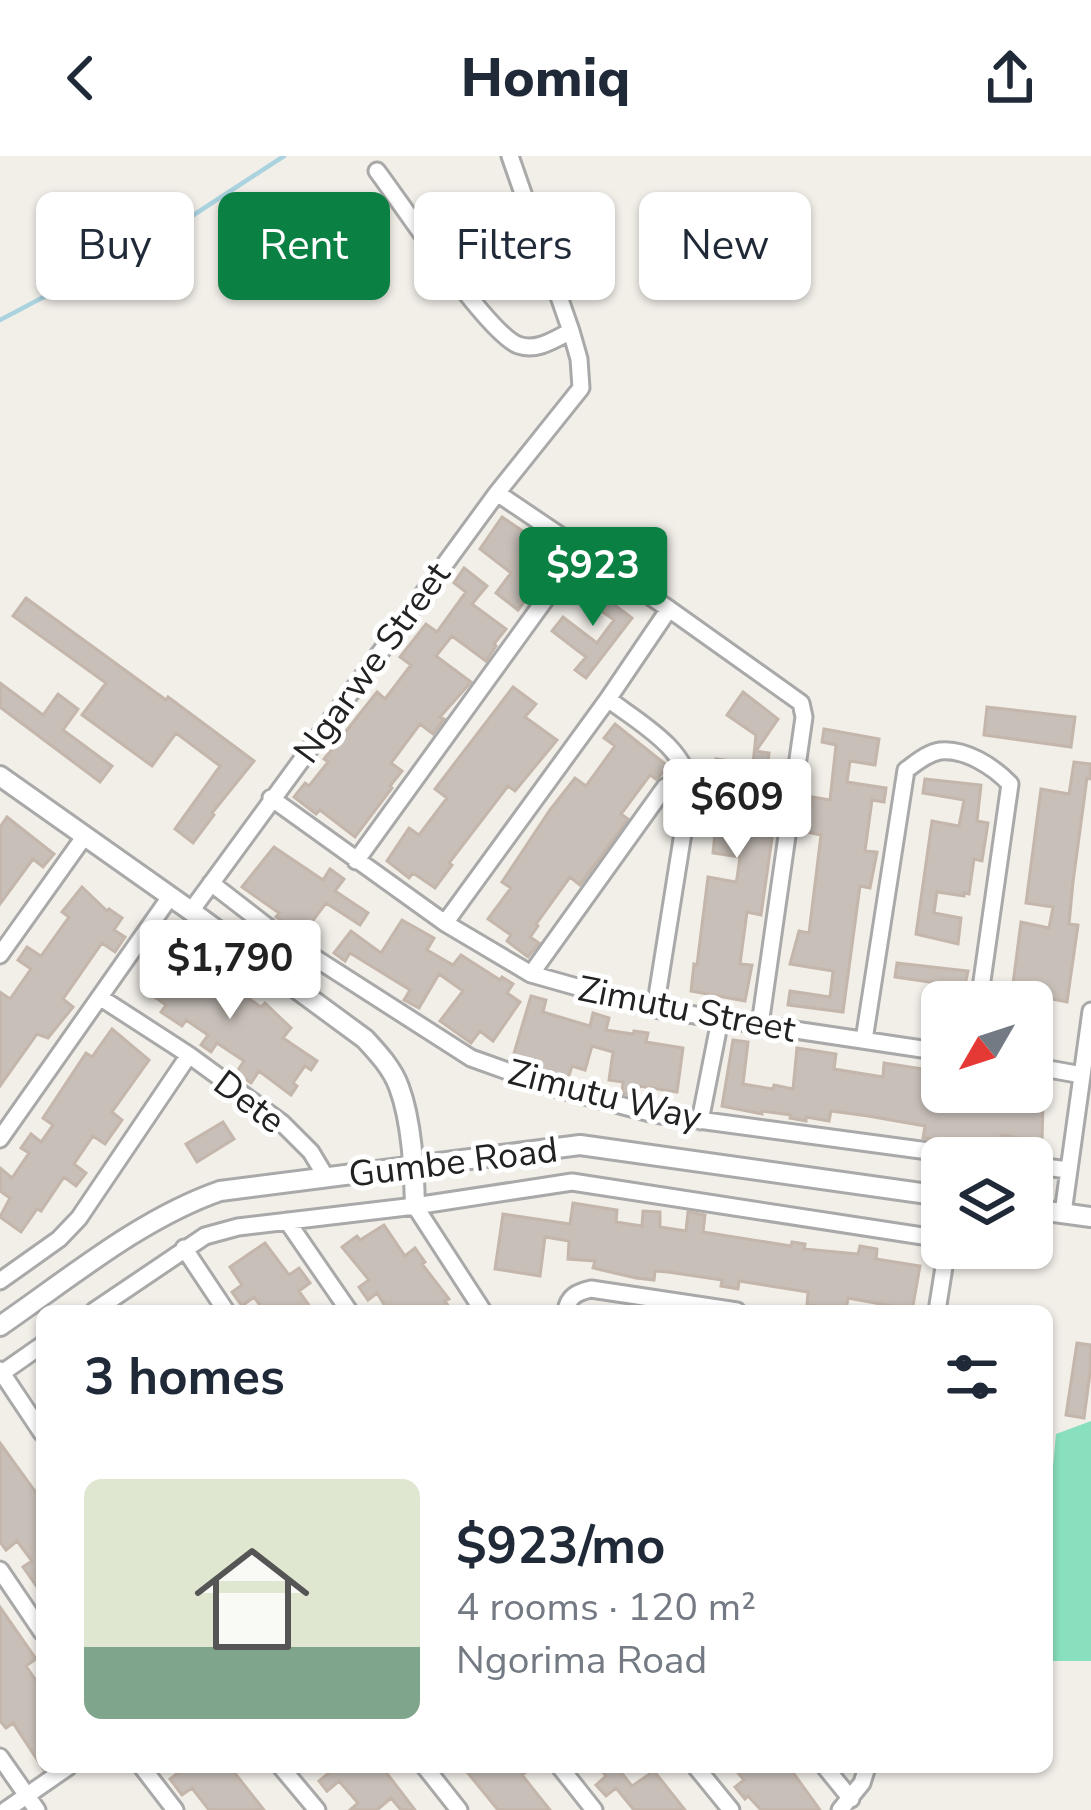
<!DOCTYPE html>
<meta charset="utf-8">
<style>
:root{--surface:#fff;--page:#f6f6f7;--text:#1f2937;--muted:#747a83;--line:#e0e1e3;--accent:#0b8043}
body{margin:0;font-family:"Nunito Sans",sans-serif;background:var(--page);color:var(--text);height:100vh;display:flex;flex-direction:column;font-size:45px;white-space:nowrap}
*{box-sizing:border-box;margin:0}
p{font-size:39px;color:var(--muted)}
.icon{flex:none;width:66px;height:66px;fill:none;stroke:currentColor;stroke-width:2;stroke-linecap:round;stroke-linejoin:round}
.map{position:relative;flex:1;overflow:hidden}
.panel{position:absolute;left:36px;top:1149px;width:1017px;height:468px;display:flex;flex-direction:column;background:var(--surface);border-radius:18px;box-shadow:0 3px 9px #0004}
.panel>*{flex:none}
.banner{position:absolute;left:36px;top:36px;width:1020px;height:108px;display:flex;gap:24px}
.needle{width:78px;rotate:231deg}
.controls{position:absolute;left:921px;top:825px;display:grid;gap:24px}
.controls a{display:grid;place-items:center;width:132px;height:132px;border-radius:18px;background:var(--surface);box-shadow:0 3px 9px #0004;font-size:60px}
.price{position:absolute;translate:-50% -102px;padding:0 27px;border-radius:12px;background:#fff;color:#222;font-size:39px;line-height:78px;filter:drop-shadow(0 3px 6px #0008)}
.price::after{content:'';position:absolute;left:50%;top:72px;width:36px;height:27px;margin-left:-18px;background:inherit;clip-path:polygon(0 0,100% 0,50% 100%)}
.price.active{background:var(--accent);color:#fff}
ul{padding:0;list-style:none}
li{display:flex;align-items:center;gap:36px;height:300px;padding:0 48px}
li+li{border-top:3px solid var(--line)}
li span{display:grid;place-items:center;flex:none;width:336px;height:240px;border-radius:18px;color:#555}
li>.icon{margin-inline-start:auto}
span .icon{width:144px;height:144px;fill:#fffc;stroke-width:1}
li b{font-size:51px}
h2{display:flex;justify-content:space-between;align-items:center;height:144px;padding:0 48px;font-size:51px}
.pill{padding:0 42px;border-radius:18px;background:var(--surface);box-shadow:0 3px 9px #0004;font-size:42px;line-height:108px}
.pill.active{background:var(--accent);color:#fff}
header{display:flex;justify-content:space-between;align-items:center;height:156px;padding:0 48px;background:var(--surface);font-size:54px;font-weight:800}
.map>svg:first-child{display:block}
.pitch{fill:#88e0be}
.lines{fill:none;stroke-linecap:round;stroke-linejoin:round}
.stream{stroke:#aad3df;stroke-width:4.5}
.building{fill:#c7bfb8;stroke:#c4b6ab;stroke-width:3}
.minor-casing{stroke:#a9a9a9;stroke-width:21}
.tertiary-casing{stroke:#a9a9a9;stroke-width:24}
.minor{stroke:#fff;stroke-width:15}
.tertiary{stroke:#fff;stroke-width:18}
.labels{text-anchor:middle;stroke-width:10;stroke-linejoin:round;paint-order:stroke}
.street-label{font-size:36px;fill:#222;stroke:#fff}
</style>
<header><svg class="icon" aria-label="back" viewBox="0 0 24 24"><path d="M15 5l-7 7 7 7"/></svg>Homiq<svg class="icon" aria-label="share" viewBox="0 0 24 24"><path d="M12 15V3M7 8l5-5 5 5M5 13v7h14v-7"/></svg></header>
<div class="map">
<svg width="1091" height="1654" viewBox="0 0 1091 1654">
<rect width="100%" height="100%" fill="#f2efe9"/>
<path class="pitch" d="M1091 1265V1505H1047V1378L1056 1278Z"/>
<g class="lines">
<path class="stream" d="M0 164 169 75 284 0"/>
</g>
<path class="building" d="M502 361 558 399 518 454 496 437 511 417 480 393Z
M464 412 487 430 472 448 506 473 494 488 496 490 486 505 452 480 436 500 471 526 440 561 444 563 433 578 420 568 391 607 402 615 390 630 392 632 355 681 320 654 316 658 294 641 305 627 309 630 328 606 324 603 377 536 385 543 411 509 400 501 426 468 437 476 466 436 454 427Z
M588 423 611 440 608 444 632 462 586 522 575 514 586 501 552 475 563 461 597 487 614 464 577 437Z
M26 442 166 544 168 541 254 605 212 657 214 659 193 687 175 673 220 610 176 577 152 610 82 559 106 527 13 460Z
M0 527 43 559 58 538 78 553 63 574 112 610 100 626 0 551Z
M513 531 536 548 525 561 557 584 515 635 508 630 449 707 452 709 435 732 413 717 409 722 387 705 409 672 419 679 447 642 435 633Z
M743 536 778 563 756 595 769 597 765 634 778 636 769 681 772 682 761 759 747 756 740 808 752 809 745 845 691 835 694 808 697 809 708 721 736 726 737 722 740 701 713 697 721 618 714 616 716 603 753 608 756 579 727 559Z
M987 551 1075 561 1071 591 984 579Z
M615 568 669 611 656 623 650 619 621 658 628 663 580 729 570 721 536 768 538 770 530 781 539 787 528 801 507 785 511 779 488 763 511 732 502 726 550 654 575 622 586 630 615 590 604 582Z
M824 573 879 583 875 609 850 605 847 626 886 632 884 646 872 644 865 695 877 696 870 732 860 730 843 856 788 849 790 835 830 841 833 815 790 808 799 775 809 777 821 679 807 676 812 641 830 644 836 589 822 586Z
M1074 606 1091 608V623L1087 622 1073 726 1069 768 1078 769 1067 846 1012 835 1021 766 1049 772 1053 751 1026 747 1041 633 1069 638Z
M925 623 981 629 977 665 988 667 982 705 974 703 969 738 964 737V740L937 736 934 757 961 762 958 788 916 778 932 665 959 670 964 644 923 637Z
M7 661 54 698 43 711 33 703 0 748V671Z
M274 691 323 724 330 713 344 723 335 735 368 757 360 769 326 747 302 779 276 761 279 757 242 731Z
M82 731 107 755 109 753 122 762 114 774 125 781 115 796 102 787 63 843 73 851 48 882 37 878 0 930V836L10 843 31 813 18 804 27 791 41 800 69 761 62 756Z
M402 764 434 782 427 794 453 809 461 799 500 824 502 821 513 828 507 837 520 846 493 885 480 875 471 887 440 865 463 835 439 818 419 852 404 844 410 834 350 797 345 805 334 797 351 775 381 797Z
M164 796 202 823 209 813 227 823 238 835 261 851 265 847 291 872 283 882 317 905 311 914 305 910 293 927 297 930 291 939 259 915 251 927 236 917 244 905 217 887 211 896 201 889 208 879 186 864 182 870 161 856 166 849 145 834 161 811 156 807Z
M897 807 968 815 965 829 951 827 949 846H942V871L931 870 936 827 895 821Z
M531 840 546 844 543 856 590 870 593 857 609 862 606 874 633 878 634 875 648 877 646 886 683 892 677 936 639 930 638 941 622 937 623 926 609 924 613 896 592 890 585 914 572 910 568 923 512 904Z
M112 873 149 904 112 956 122 964 105 988 93 980 74 1008 86 1017 76 1030 64 1021 41 1055 37 1053 21 1076 0 1061 10 1042 0 1035V1012L12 1022 29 997 21 992 31 978 41 986 53 969 43 962 86 897 92 901Z
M733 884 748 886 743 928 773 933 774 929 793 933 797 892 836 898 834 913 883 921 884 907 942 916V936H985L1013 942 1014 936H1030L1028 945 1043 947 1042 986 1001 979 1000 989 938 984 923 982 925 970 868 960 831 955 829 965 806 961V965L790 962 791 959 762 955V958L722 950Z
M223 966 234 983 197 1006 186 988Z
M573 1047 617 1054 616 1066 642 1070 643 1055 660 1056V1071L686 1075 688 1056 705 1059 703 1076 791 1090 792 1086 805 1088 804 1093 858 1098 860 1090 877 1093 876 1103 920 1110 912 1155H897V1151L848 1142 846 1154 807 1149 808 1136 739 1125 738 1133 721 1130 722 1124 668 1116 655 1115 654 1124 636 1122 593 1112 595 1105 568 1103 569 1085 545 1081 540 1120 495 1113 503 1058 570 1068Z
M384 1069 405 1100 415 1092 425 1106 422 1108 449 1143 445 1145 452 1155H388L377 1137 368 1144 359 1131 369 1124 342 1091 357 1080 360 1084Z
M265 1087 289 1119 299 1112 310 1127 299 1135 313 1155H264L254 1141 242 1150 232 1136 242 1129 230 1111Z
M1077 1187 1091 1189V1210L1084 1262 1066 1259Z
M0 1287 42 1345V1438L23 1411 32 1405 17 1385 6 1394 0 1386Z
M0 1451 36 1503 26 1510 42 1533V1611L13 1567 6 1572 0 1565Z
M186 1611H230L264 1654H209L192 1632 182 1639 170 1623Z
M336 1611H382L415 1654H401L391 1642 377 1654H350L358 1647 339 1625 327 1635 319 1625Z
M463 1611H532L522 1619 550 1654H498Z
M599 1611H617L632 1630 654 1615 685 1654H634L616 1632 606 1640 596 1629 606 1620Z
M733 1611H789L820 1654H761L748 1640 745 1643 735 1631 744 1624Z"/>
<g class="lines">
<defs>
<path id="minor" d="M377 15C402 48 487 177 518 189 537 196 555 183 571 175
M497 337 669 453 801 547 804 561 760 869
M608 543C638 566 687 592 690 633L655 853
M271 642 445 767 531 818 655 853 942 896
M356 705 581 394
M211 727 273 775 471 902 555 932 654 958 980 1002
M191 755 497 337 581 232 579 203 571 175 510 0
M445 767 608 543 669 453
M0 799 84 681
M531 818 665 631 689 620
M101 842 189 899 282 967 311 996 326 1021
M864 884 906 614C916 607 927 597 940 595 965 592 994 611 1010 628L979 846
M1032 910 1082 919
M700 965 720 864
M0 983 170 741
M1032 1009 1067 1014
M415 1050 483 1155
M1063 1057 1091 855
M287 1065 349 1155
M184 1092 226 1155
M0 1125 59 1083 79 1062 189 899
M94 1155 205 1080 238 1071 415 1050 572 1026 942 1083
M566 1155C568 1140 578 1136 591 1133L737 1155
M937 1155 947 1092
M0 1214 42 1277
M2 1217 42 1189
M0 1414 42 1476
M0 1601 37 1654
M142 1611 175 1654
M281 1611 317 1654
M425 1611 459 1654
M560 1611 594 1654
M696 1611 731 1654
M825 1611 851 1643
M6 1654 68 1611
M840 1654 862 1627 867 1611"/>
<path id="tertiary" d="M0 620 191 755 365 883C378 897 392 912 399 931 412 966 414 1013 415 1050
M1032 1053 1091 1061
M0 1170C70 1122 140 1063 220 1035L580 989 942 1040"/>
</defs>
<use href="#minor" class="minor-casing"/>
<use href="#tertiary" class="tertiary-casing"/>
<use href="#minor" class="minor"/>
<use href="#tertiary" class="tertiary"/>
</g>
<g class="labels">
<g class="street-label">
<text transform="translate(371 506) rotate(-54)" y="13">Ngarwe Street</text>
<text transform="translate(687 852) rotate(11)" y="13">Zimutu Street</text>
<text transform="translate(605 938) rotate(14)" y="13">Zimutu Way</text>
<text transform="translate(250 945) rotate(37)" y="13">Dete</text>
<text transform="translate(453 1005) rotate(-7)" y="13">Gumbe Road</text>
</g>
</g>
</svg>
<div class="controls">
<a><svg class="needle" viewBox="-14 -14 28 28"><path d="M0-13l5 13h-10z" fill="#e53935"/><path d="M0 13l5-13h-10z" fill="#747a83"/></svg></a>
<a><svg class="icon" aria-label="layers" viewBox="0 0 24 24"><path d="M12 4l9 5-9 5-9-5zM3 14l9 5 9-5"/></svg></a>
</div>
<b class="price active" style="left:593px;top:473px">$923</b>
<b class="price" style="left:737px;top:705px">$609</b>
<b class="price" style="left:230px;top:866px">$1,790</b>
<div class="banner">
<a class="pill">Buy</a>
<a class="pill active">Rent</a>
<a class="pill">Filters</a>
<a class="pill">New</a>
</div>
<section class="panel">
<h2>3 homes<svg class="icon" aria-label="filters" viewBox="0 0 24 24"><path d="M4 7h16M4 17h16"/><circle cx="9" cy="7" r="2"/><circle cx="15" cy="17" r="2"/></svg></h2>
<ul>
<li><span style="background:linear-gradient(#dfe7d0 70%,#7fa58c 0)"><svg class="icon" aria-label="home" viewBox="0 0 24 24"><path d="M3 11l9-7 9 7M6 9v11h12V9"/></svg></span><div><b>$923/mo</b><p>4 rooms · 120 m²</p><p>Ngorima Road</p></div></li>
</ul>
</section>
</div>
